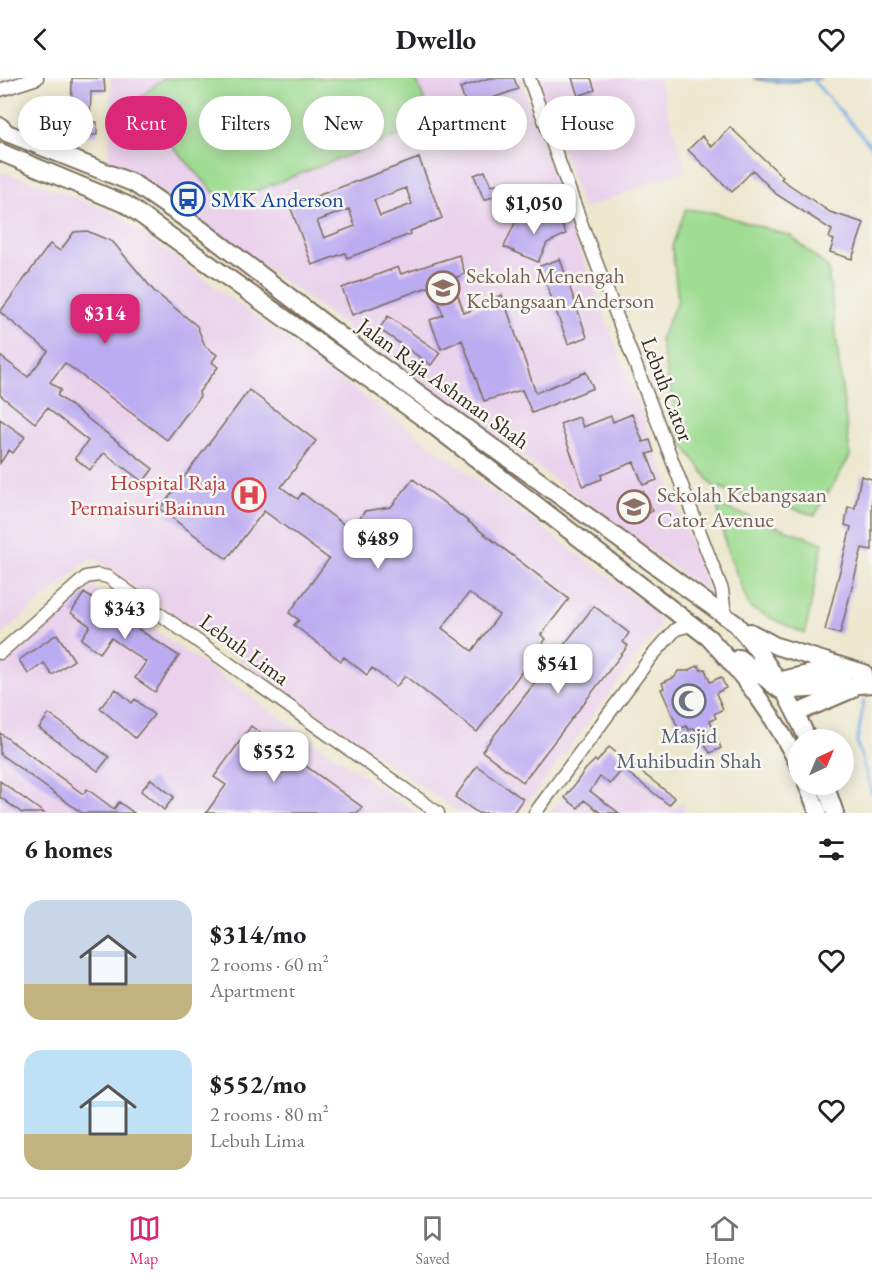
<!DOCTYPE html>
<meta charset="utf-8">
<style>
:root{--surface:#fff;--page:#f6f6f6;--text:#202124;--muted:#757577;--line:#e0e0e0;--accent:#db2777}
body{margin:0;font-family:"EB Garamond",serif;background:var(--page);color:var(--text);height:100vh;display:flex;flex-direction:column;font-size:22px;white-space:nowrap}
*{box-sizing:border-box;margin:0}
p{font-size:20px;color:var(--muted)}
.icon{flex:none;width:33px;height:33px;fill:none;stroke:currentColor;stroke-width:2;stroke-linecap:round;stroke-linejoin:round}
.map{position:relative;height:735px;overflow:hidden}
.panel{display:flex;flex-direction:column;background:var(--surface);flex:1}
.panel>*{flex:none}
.hud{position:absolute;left:18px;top:18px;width:837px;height:54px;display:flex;gap:12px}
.needle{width:39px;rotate:44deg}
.tools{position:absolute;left:788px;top:651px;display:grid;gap:12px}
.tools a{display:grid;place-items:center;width:66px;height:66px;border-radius:50%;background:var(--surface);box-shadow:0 3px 15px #0003;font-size:30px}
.price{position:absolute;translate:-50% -51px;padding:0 14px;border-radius:12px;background:#fff;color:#222;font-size:20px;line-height:39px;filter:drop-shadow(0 2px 3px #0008)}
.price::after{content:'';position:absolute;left:50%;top:36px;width:18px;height:14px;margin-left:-9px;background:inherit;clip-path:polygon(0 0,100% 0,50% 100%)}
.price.current{background:var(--accent);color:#fff}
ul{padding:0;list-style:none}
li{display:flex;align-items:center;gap:18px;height:150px;padding:0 24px}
li span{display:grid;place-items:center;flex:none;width:168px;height:120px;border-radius:18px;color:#555}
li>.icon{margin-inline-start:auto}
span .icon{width:72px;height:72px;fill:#fffc;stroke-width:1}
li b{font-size:26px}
h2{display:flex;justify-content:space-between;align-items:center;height:72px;padding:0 24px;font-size:26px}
.pill{padding:0 21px;border-radius:27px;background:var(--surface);box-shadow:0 3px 15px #0003;font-size:21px;line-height:54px}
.pill.current{background:var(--accent);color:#fff}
header{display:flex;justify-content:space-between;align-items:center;height:78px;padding:0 24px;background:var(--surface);font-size:27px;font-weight:700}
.tab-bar{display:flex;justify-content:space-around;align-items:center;height:84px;border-top:2px solid var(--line);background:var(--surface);font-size:16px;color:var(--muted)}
.tab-bar a{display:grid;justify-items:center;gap:3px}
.tab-bar .current{color:var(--accent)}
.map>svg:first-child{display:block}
.built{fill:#ead1ec}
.green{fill:#9edc91;stroke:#6c8358;stroke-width:1.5}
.water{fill:#74aae2;stroke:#586a80;stroke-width:1.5}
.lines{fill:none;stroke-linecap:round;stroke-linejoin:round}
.stream{stroke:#74aae2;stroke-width:3}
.building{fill:#bbabf1;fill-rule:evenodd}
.street-casing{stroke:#796c5b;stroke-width:15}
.secondary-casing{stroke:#796c5b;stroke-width:20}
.street{stroke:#fff;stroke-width:12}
.secondary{stroke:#fff;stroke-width:16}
.labels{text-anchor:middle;stroke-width:5;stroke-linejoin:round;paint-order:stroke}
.transit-label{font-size:22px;fill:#164399;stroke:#f6f6f2;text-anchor:start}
.education-label{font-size:22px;fill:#785e54;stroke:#f6f6f2;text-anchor:start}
.street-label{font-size:22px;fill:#3b2a1e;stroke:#f6f6f2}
.health-label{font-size:22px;fill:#be3a42;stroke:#f6f6f2;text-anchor:end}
.worship-label{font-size:22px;fill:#5b616d;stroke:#f6f6f2}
</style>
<header><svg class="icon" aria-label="back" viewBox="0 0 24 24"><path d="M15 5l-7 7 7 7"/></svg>Dwello<svg class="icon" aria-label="heart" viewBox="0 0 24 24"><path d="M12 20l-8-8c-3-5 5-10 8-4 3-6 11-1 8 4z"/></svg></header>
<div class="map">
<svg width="872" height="735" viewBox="0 0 872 735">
<rect width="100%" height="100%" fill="#f6f6f2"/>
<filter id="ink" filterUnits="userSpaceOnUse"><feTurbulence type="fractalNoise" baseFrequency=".0167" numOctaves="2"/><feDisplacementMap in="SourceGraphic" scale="12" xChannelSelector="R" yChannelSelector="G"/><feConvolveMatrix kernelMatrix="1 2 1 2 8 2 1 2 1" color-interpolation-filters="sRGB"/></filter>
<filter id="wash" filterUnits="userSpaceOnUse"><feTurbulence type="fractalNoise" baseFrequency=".008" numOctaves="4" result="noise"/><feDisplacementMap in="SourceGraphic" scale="24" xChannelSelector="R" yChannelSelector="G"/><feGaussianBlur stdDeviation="1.35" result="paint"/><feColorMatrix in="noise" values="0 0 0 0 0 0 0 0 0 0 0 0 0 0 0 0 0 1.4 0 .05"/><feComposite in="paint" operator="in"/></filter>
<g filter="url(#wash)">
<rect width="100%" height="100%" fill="#ece7cd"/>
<path class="built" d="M111 0H520L564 131 710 516 205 145 109 83Z
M537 0H658L686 92 583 131Z
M0 94 27 101 115 135 658 535 660 548 520 735H460L92 479 0 558Z
M93 509 417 735H0V590Z
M596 674 673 731 683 724 684 735H550Z"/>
<path class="green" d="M164 0H416L432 45 224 125 133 25Z
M686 131 716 135 791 158 828 190 850 378 815 437 713 408 680 362 660 261 678 222 672 168Z
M717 427 823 465 805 556 750 530 727 472Z"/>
<path class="water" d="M753 0H822C798 4 777 8 753 0Z"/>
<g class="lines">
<path class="stream" d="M811 0 872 69
M864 622 857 665 872 715"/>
</g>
<g id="blocks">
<path class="building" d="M72 0H104L105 14H91L90 44H97V57H71Z
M489 0H514L518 11 467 29 460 10Z
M572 0H591L595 12 578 18Z
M730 49 783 99 781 101 830 134 864 145 852 181 830 174 834 162 829 160 832 152 776 116 753 92 732 114 688 72 702 58 712 69Z
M419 80 442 140 410 153 411 156 347 180 345 175 312 187 290 128ZM406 110 412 126 380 138 374 122ZM349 131 355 148 324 160 317 143Z
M485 93 491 108 496 106 500 116 484 122 474 97Z
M555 133 566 156 547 165 538 184 504 169 518 138 530 144Z
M87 153 113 164 154 213 197 248 205 268 217 277 212 284 218 289 199 314 200 318 167 362 65 285 50 304 61 312 57 317 153 391 143 404 104 375 90 392 75 380 88 363 47 330 35 345 0 317V278L28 299 48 273 0 234 50 166 60 173 74 154Z
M459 177 465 196 452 201 464 235 485 227 484 223 502 217 536 315 586 294 593 310 532 335 522 312 484 323 462 262 441 271 430 242 443 237 433 207 352 237 342 210 398 189 401 196Z
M560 181 587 259 568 266 540 188Z
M388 238 440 275 431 287 379 251Z
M249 312 316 363 281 409 298 421 302 415 351 452 365 433 391 429 413 401 569 521 541 557 546 561 477 654 405 598 396 609 372 590 367 597 344 579 341 583 294 547 299 542 289 535 329 481 264 433 227 481 160 431ZM469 515 499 537 472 573 442 550Z
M632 336 643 364 650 362 654 374 647 376 657 402 643 407 634 384 601 397 602 401 583 408 560 346 579 339 583 349 611 338 613 344Z
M0 341 25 359 13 375 9 372 0 385Z
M861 398 872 401V472L862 470 840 556 825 552 851 449 845 447 848 429 855 430Z
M643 413 653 433 633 442 623 423Z
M84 515 179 578 155 614 135 600 146 584 111 560 100 575 81 561 90 548 71 535Z
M594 528 629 555 623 564 628 568 523 704 482 673Z
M57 556 74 582 52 597 44 585 28 596 19 582Z
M699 587 701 592 705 591 710 604 721 599 726 610 716 615 723 631 714 636 716 640 710 643 721 670 710 675 694 650 689 652 686 648 679 652 661 611 664 610 662 605 675 599 678 593H687Z
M116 611 132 625 135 621 154 637 135 660 100 630Z
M49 636 109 679 98 693 39 650Z
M251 648 362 729 357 735H206L226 707 214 699Z
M0 655 83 716 87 711 114 731 119 724 134 735H82L0 676Z
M609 669 675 720 669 727 623 691 610 706 600 699 590 713 619 735H601L584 722 578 730 565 720 585 692 595 682 597 684Z
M477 688 523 721 513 735H478L455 719Z
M151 701 174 719 164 732 141 713Z
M0 703 44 735H22L0 719Z"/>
</g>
</g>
<g filter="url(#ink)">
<use href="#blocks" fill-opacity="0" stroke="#796c5b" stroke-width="1.5"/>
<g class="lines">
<defs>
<path id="street" d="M529 0 583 150 722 512 725 537
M0 12 37 0
M0 575 86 499 98 497 108 499 438 735
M535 735 651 579 676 551 692 547"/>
<path id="secondary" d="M0 48 7 55 133 105 202 152 363 275 736 546C766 580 790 620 808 662
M0 74 127 127 426 342 709 560C745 599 775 638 798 686
M750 554 776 568 864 595
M739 580 780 612
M777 603 812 595H844
M782 613 872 606
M797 635 851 612
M807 706 818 735
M825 706 835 735"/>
</defs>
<use href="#street" class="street-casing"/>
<use href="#secondary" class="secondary-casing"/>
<use href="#street" class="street"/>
<use href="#secondary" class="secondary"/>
</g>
</g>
<defs>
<symbol id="bus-ring" viewBox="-11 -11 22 22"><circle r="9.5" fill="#f6f6f2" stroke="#1a4fb4" stroke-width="1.5"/><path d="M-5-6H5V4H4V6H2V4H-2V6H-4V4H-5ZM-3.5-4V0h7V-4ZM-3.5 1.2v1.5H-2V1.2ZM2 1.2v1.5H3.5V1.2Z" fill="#1a4fb4"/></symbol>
<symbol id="school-ring" viewBox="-11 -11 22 22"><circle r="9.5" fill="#f6f6f2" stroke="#8d6e63" stroke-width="1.5"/><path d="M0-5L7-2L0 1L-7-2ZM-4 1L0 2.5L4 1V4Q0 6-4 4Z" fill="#8d6e63"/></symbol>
<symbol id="hospital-ring" viewBox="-11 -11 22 22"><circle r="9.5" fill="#f6f6f2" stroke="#e0444e" stroke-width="1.5"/><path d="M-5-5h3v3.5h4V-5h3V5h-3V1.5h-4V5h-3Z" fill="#e0444e"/></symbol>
<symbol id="mosque-ring" viewBox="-11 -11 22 22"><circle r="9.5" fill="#f6f6f2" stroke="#6b7280" stroke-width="1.5"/><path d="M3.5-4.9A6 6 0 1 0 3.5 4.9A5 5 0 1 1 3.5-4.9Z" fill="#6b7280"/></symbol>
</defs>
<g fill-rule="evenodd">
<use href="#bus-ring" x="169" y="102" width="38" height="38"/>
<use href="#school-ring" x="424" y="191" width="38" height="38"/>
<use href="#hospital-ring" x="230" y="398" width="38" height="38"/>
<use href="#school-ring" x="615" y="410" width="38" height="38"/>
<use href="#mosque-ring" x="670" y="604" width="38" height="38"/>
</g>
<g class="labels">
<g class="transit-label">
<text x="211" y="129">SMK Anderson</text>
</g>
<g class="education-label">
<text x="466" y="205">Sekolah Menengah<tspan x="466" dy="25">Kebangsaan Anderson</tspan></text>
<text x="657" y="424">Sekolah Kebangsaan<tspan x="657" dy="25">Cator Avenue</tspan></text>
</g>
<g class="street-label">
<text transform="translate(444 305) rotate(36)" y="8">Jalan Raja Ashman Shah</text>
<text transform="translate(668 311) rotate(69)" y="8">Lebuh Cator</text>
<text transform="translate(245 571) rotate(36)" y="8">Lebuh Lima</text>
</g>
<g class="health-label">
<text x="226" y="412">Hospital Raja<tspan x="226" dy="25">Permaisuri Bainun</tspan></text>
</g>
<g class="worship-label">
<text x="689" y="665">Masjid<tspan x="689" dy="25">Muhibudin Shah</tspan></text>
</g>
</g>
</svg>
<div class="tools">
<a><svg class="needle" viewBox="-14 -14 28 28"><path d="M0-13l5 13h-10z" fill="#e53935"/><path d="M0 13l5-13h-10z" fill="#757577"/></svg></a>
</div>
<b class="price" style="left:534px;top:157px">$1,050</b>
<b class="price current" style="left:105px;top:267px">$314</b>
<b class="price" style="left:378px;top:492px">$489</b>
<b class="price" style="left:125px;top:562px">$343</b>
<b class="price" style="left:558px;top:617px">$541</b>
<b class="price" style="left:274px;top:705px">$552</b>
<div class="hud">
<a class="pill">Buy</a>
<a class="pill current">Rent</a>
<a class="pill">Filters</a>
<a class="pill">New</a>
<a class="pill">Apartment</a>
<a class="pill">House</a>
</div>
</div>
<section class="panel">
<h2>6 homes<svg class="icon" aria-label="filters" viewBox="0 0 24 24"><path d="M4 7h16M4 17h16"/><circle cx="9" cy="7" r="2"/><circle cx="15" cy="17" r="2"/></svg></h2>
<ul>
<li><span style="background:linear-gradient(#c9d6e8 70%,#c2b280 0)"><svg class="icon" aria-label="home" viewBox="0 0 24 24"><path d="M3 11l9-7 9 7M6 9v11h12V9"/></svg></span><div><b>$314/mo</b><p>2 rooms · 60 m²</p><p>Apartment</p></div><svg class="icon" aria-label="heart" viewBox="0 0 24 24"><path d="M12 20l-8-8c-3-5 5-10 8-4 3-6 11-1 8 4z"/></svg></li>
<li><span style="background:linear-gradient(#bfe0f5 70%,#c2b280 0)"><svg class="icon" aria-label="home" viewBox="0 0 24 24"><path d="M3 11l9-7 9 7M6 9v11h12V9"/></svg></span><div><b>$552/mo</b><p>2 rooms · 80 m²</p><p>Lebuh Lima</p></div><svg class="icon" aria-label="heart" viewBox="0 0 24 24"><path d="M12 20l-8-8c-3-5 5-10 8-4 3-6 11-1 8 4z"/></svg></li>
</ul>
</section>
<nav class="tab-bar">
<a class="current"><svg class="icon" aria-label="map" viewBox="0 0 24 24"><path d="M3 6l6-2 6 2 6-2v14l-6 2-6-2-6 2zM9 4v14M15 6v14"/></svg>Map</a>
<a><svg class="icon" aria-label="saved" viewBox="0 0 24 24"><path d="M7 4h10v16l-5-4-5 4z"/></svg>Saved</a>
<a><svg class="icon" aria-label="home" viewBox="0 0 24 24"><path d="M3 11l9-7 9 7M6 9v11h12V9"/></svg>Home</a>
</nav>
